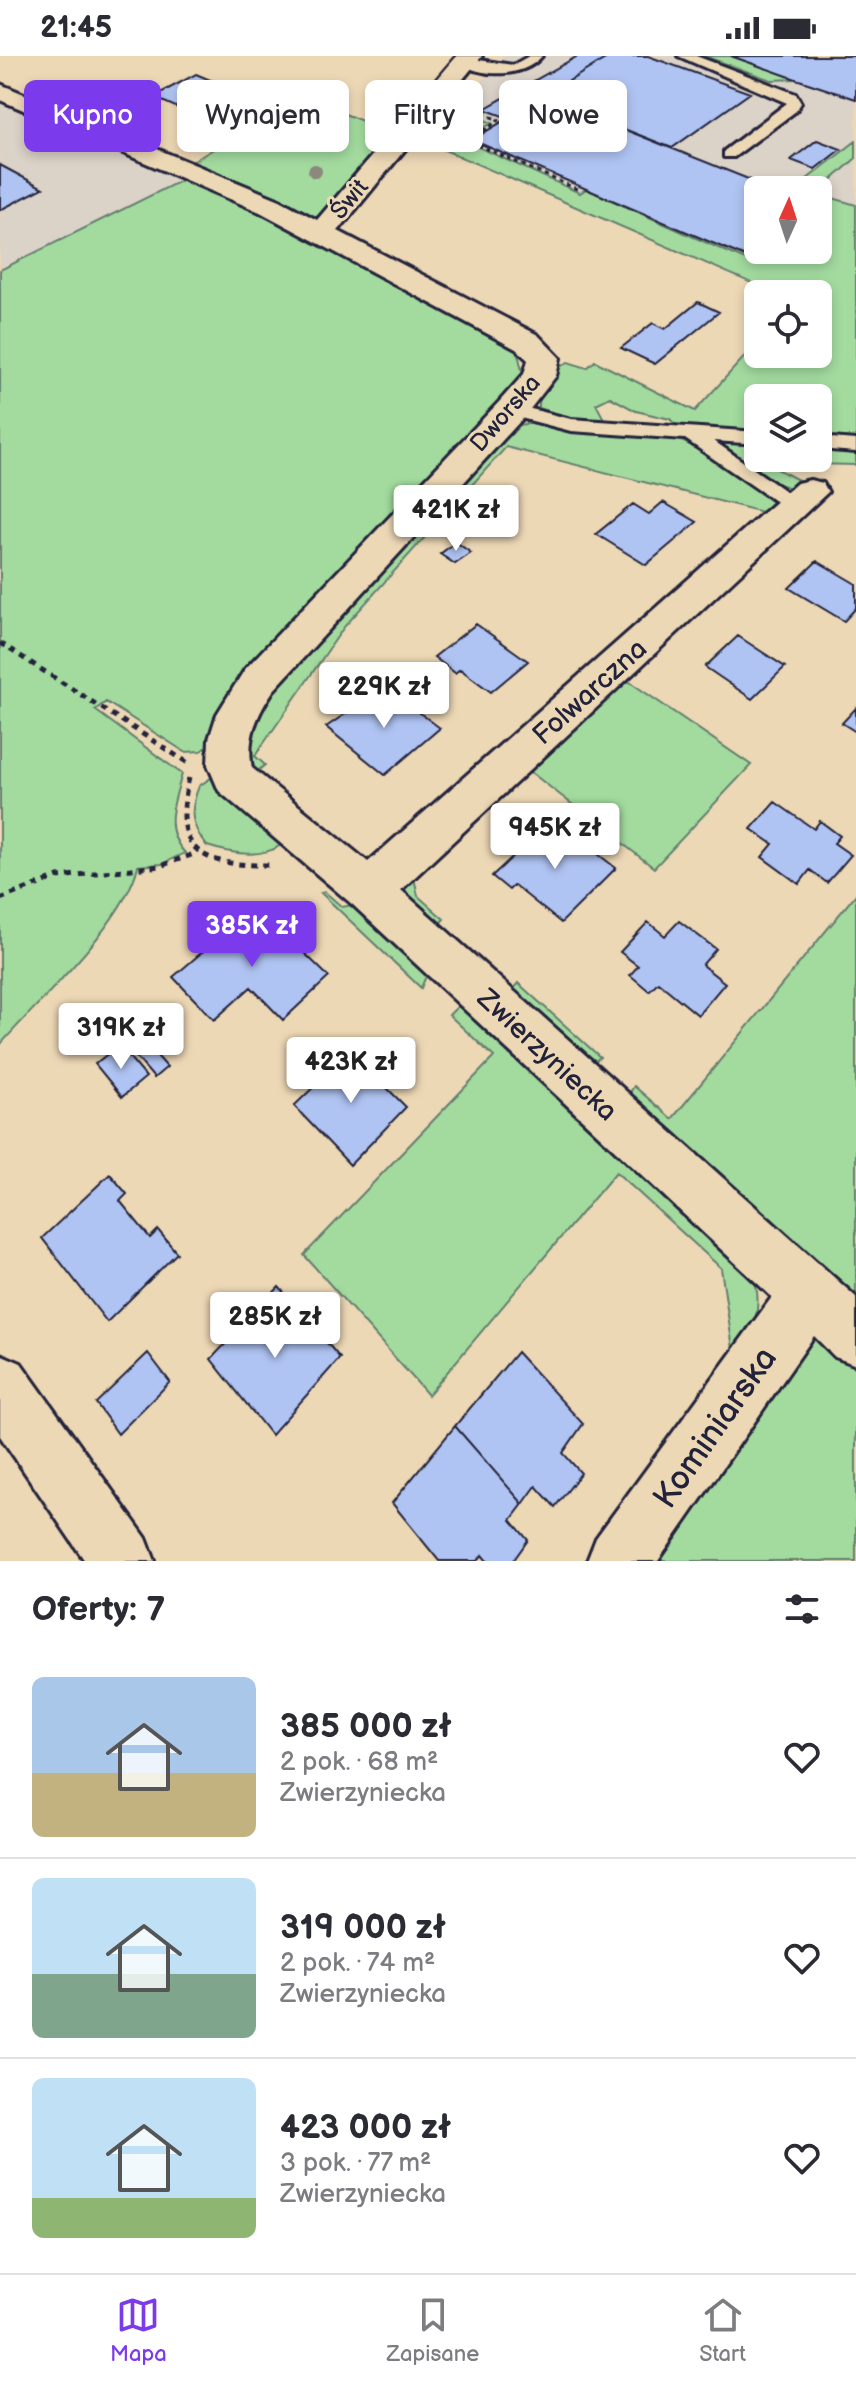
<!DOCTYPE html>
<html lang="pl">
<meta charset="utf-8">
<style>
:root{--surface:#fff;--page:#f2f2f3;--text:#2b2b33;--muted:#7c7c81;--line:#e1e1e2;--accent:#7c3aed}
body{margin:0;font-family:"Balsamiq Sans",sans-serif;background:var(--page);color:var(--text);height:100vh;display:flex;flex-direction:column;font-size:30px;white-space:nowrap}
*{box-sizing:border-box;margin:0}
p{font-size:26px;color:var(--muted)}
.icon{flex:none;width:44px;height:44px;fill:none;stroke:currentColor;stroke-width:2;stroke-linecap:round;stroke-linejoin:round}
.map{position:relative;height:1505px;overflow:hidden}
.sheet{display:flex;flex-direction:column;background:var(--surface);flex:1}
.sheet>*{flex:none}
.top-card{position:absolute;left:24px;top:24px;width:808px;height:72px;display:flex;gap:16px}
.needle{width:52px;rotate:3deg}
.tools{position:absolute;left:744px;top:120px;display:grid;gap:16px}
.tools a{display:grid;place-items:center;width:88px;height:88px;border-radius:12px;background:var(--surface);box-shadow:0 4px 12px #0003;font-size:40px}
.price{position:absolute;translate:-50% -68px;padding:0 18px;border-radius:8px;background:#fff;color:#222;font-size:26px;line-height:52px;filter:drop-shadow(0 2px 4px #0008)}
.price::after{content:'';position:absolute;left:50%;top:48px;width:24px;height:18px;margin-left:-12px;background:inherit;clip-path:polygon(0 0,100% 0,50% 100%)}
.price.active{background:var(--accent);color:#fff}
ul{padding:0;list-style:none}
li{display:flex;align-items:center;gap:24px;height:200px;padding:0 32px}
li+li{border-top:2px solid var(--line)}
li span{display:grid;place-items:center;flex:none;width:224px;height:160px;border-radius:12px;color:#555}
li>.icon{margin-inline-start:auto}
span .icon{width:96px;height:96px;fill:#fffc;stroke-width:1}
li b{font-size:34px}
h2{display:flex;justify-content:space-between;align-items:center;height:96px;padding:0 32px;font-size:34px}
.pill{padding:0 28px;border-radius:12px;background:var(--surface);box-shadow:0 4px 12px #0003;font-size:28px;line-height:72px}
.pill.active{background:var(--accent);color:#fff}
.status{display:flex;justify-content:space-between;align-items:center;height:56px;padding:0 40px;background:var(--surface);direction:ltr}
.status svg{height:22px;fill:currentColor}
.tabs{display:flex;justify-content:space-around;align-items:center;height:112px;border-top:2px solid var(--line);background:var(--surface);font-size:22px;color:var(--muted)}
.tabs a{display:grid;justify-items:center;gap:4px}
.tabs .active{color:var(--accent)}
.map>svg:first-child{display:block}
.built{fill:#dbd2c8;fill-rule:evenodd}
.green{fill:#a3db9f;stroke:#627e6d;stroke-width:2}
.building{fill:#b0c4f3;stroke:#22223b;stroke-width:2}
.lines{fill:none;stroke-linecap:round;stroke-linejoin:round}
.service-casing{stroke:#22223b;stroke-width:6}
.minor-casing{stroke:#22223b;stroke-width:6}
.path-far1{stroke:#22223b;stroke-width:3;stroke-dasharray:4 4;stroke-linecap:butt}
.path{stroke:#22223b;stroke-width:5;stroke-dasharray:6 6;stroke-linecap:butt}
.service{fill:#edd8b6;fill-rule:evenodd}
.minor{fill:#edd8b6;fill-rule:evenodd}
.tree{fill:#8c887d}
.labels{text-anchor:middle;stroke-width:6;stroke-linejoin:round;paint-order:stroke}
.far-street-label{font-size:24px;fill:#22223b;stroke:#edd8b6}
.street-label{font-size:28px;fill:#22223b;stroke:#edd8b6}
.near-street-label{font-size:34px;fill:#22223b;stroke:#edd8b6}
</style>
<div class="status"><b>21:45</b><svg viewBox="0 0 49 12"><path d="M0 12V9h3v3zM5 12V6h3v6zM10 12V3h3v9zM15 12V0h3v12zM26 1h20v11H26zM47 4h2v5h-2z"/></svg></div>
<div class="map">
<svg width="856" height="1505" viewBox="0 0 856 1505">
<rect width="100%" height="100%" fill="#edd8b6"/>
<filter id="ink" filterUnits="userSpaceOnUse"><feTurbulence type="fractalNoise" baseFrequency=".0125" numOctaves="2"/><feDisplacementMap in="SourceGraphic" scale="16" xChannelSelector="R" yChannelSelector="G"/><feConvolveMatrix kernelMatrix="1 2 1 2 8 2 1 2 1" color-interpolation-filters="sRGB"/></filter>
<g filter="url(#ink)">
<path class="built" d="M502 0H856V174L777 238 433 89ZM758 134H818V194H758Z
M0 40 190 120 0 214Z"/>
<path class="green" d="M704 0H731L796 23 771 24Z
M301 41 396 78 323 160 313 161 190 107Z
M460 54 492 67 466 83 467 86 580 137 586 133 752 207 768 194H818V153L833 142 856 149V385L818 382V342H758V378L679 373 670 363 636 355 610 341 596 348 604 363 602 365 575 364 539 352C538 333 552 315 568 306L587 312 595 305 695 355 758 286V298H818V238H777L433 89Z
M856 85V102L818 136 793 134Z
M190 120 265 154 517 293 523 319 517 332 215 684 201 695 185 696 106 646 95 654 182 718C174 747 162 773 185 797L162 808 138 810C124 868 40 943 0 989V214Z
M533 367 679 384 713 399 772 446V452L766 457 506 391 344 571 255 700 265 709 254 718 245 701 252 659 511 370Z
M715 384 758 388V402H818V392L856 395V409L766 407 802 426 794 433 772 426Z
M621 620 751 709 654 812 528 714 413 817 418 840 444 863 434 873 403 854 400 827Z
M211 722 233 734 281 789C261 803 229 797 207 790 190 769 189 755 199 730Z
M325 836 342 851 353 849 425 906 427 918 421 932 321 837Z
M856 838V1253L624 1046 634 1030 672 1063Z
M518 927 600 1001 586 1013 506 941Z
M461 947 752 1214C769 1265 745 1281 719 1323L712 1321 733 1293 721 1212 616 1116 428 1339 304 1199 494 1001 449 959Z
M809 1283H823L856 1305V1505H649Z"/>
<path class="building" d="M578 0H610L508 62 484 53Z
M610 0H648L750 37 672 92 543 41Z
M731 0H856V43L796 23Z
M196 18 229 32 180 53 153 41Z
M543 41 776 134H758V194H761L750 203 472 84Z
M244 43 269 53 230 74 205 64Z
M817 84 841 93 815 113 791 104Z
M0 109 43 132 0 154Z
M698 246 719 256 655 308 621 292 653 267 665 273Z
M663 446 697 466 646 509 596 478 633 448 649 458Z
M456 486 471 497 455 508 440 498Z
M817 505 856 528V552L844 565 789 532Z
M476 568 528 605 491 636 460 613 455 617 434 601Z
M738 580 785 611 752 643 705 611Z
M385 631 440 672 385 719 326 671Z
M856 652V676L842 667Z
M775 746 814 773 820 765 840 780 834 787 851 799 827 827 810 814 799 828 762 801 773 788 751 773Z
M553 763 616 812 561 867 514 829 509 834 492 820Z
M256 850 329 921 283 964 251 931 214 964 173 921Z
M679 865 716 893 702 909 725 927 698 959 658 926 649 935 630 919 638 910 620 896 648 866 665 880Z
M119 989 146 1021 122 1041 95 1008Z
M357 989 392 1024 385 1030 406 1051 350 1109 294 1050Z
M149 991 167 1011 154 1022 136 1001Z
M110 1118 127 1138 120 1145 150 1182 158 1174 177 1197 107 1266 42 1182Z
M279 1231 340 1302 271 1379 211 1303Z
M517 1296 583 1368 563 1397 581 1417 555 1451 536 1430 523 1448 455 1370Z
M148 1297 170 1326 118 1378 96 1347Z
M455 1370 523 1448 511 1464 528 1484 513 1505H487L482 1499 478 1505H439L392 1447Z"/>
<g class="lines">
<defs>
<path id="service" d="M529 0H542C524 22 481 22 458 6L465 2 513 9Z
M678 0H696L796 38 801 47 796 55 734 101H724V95L787 47Z
M511 348 571 363 758 376V388L714 385 805 449 802 454H788L685 383 571 375 505 358V350Z
M818 381 856 384V396L818 393Z"/>
<path id="minor" d="M457 0H482L338 175 538 279 560 302 556 320 523 362 273 635C257 659 246 682 252 712L368 806 797 427 810 424 823 427 828 436 401 834 856 1241V1309L835 1301 814 1280 658 1505H587L596 1482 772 1241 353 849 219 735 208 709 209 683 217 658 245 613 499 346 524 318 528 304 516 293 260 156 0 44V28L280 144 317 164Z
M0 1298 21 1307 146 1482 155 1505H85L0 1380Z"/>
</defs>
<use href="#service" class="service-casing"/>
<use href="#minor" class="minor-casing"/>
<path class="path-far1" d="M468 52 499 64 469 85 579 134"/>
<path class="path" d="M0 587 188 707
M189 722C171 797 202 810 271 809
M0 843 58 821 160 810 197 797"/>
<use href="#service" class="service"/>
<use href="#minor" class="minor"/>
</g>
<circle class="tree" cx="315" cy="115" r="7"/>
</g>
<g class="labels">
<g class="far-street-label">
<text transform="translate(349 143) rotate(-50)" y="8">Świt</text>
<text transform="translate(505 357) rotate(-49)" y="8">Dworska</text>
</g>
<g class="street-label">
<text transform="translate(589 635) rotate(-42)" y="10">Folwarczna</text>
<text transform="translate(548 998) rotate(43)" y="10">Zwierzyniecka</text>
</g>
<g class="near-street-label">
<text transform="translate(714 1371) rotate(-55)" y="12">Kominiarska</text>
</g>
</g>
</svg>
<div class="tools">
<a><svg class="needle" viewBox="-14 -14 28 28"><path d="M0-13l5 13h-10z" fill="#e53935"/><path d="M0 13l5-13h-10z" fill="#7c7c81"/></svg></a>
<a><svg class="icon" aria-label="locate" viewBox="0 0 24 24"><circle cx="12" cy="12" r="6"/><path d="M12 2v4M12 18v4M2 12h4M18 12h4"/></svg></a>
<a><svg class="icon" aria-label="layers" viewBox="0 0 24 24"><path d="M12 4l9 5-9 5-9-5zM3 14l9 5 9-5"/></svg></a>
</div>
<b class="price" style="left:456px;top:497px">421K zł</b>
<b class="price" style="left:384px;top:674px">229K zł</b>
<b class="price" style="left:555px;top:815px">945K zł</b>
<b class="price active" style="left:252px;top:913px">385K zł</b>
<b class="price" style="left:121px;top:1015px">319K zł</b>
<b class="price" style="left:351px;top:1049px">423K zł</b>
<b class="price" style="left:275px;top:1304px">285K zł</b>
<div class="top-card">
<a class="pill active">Kupno</a>
<a class="pill">Wynajem</a>
<a class="pill">Filtry</a>
<a class="pill">Nowe</a>
</div>
</div>
<section class="sheet">
<h2>Oferty: 7<svg class="icon" aria-label="filters" viewBox="0 0 24 24"><path d="M4 7h16M4 17h16"/><circle cx="9" cy="7" r="2"/><circle cx="15" cy="17" r="2"/></svg></h2>
<ul>
<li><span style="background:linear-gradient(#a9c7e8 60%,#c2b280 0)"><svg class="icon" aria-label="home" viewBox="0 0 24 24"><path d="M3 11l9-7 9 7M6 9v11h12V9"/></svg></span><div><b>385 000 zł</b><p>2 pok. · 68 m²</p><p>Zwierzyniecka</p></div><svg class="icon" aria-label="heart" viewBox="0 0 24 24"><path d="M12 20l-8-8c-3-5 5-10 8-4 3-6 11-1 8 4z"/></svg></li>
<li><span style="background:linear-gradient(#bfe0f5 60%,#7fa58c 0)"><svg class="icon" aria-label="home" viewBox="0 0 24 24"><path d="M3 11l9-7 9 7M6 9v11h12V9"/></svg></span><div><b>319 000 zł</b><p>2 pok. · 74 m²</p><p>Zwierzyniecka</p></div><svg class="icon" aria-label="heart" viewBox="0 0 24 24"><path d="M12 20l-8-8c-3-5 5-10 8-4 3-6 11-1 8 4z"/></svg></li>
<li><span style="background:linear-gradient(#bfe0f5 75%,#8fb573 0)"><svg class="icon" aria-label="home" viewBox="0 0 24 24"><path d="M3 11l9-7 9 7M6 9v11h12V9"/></svg></span><div><b>423 000 zł</b><p>3 pok. · 77 m²</p><p>Zwierzyniecka</p></div><svg class="icon" aria-label="heart" viewBox="0 0 24 24"><path d="M12 20l-8-8c-3-5 5-10 8-4 3-6 11-1 8 4z"/></svg></li>
</ul>
</section>
<nav class="tabs">
<a class="active"><svg class="icon" aria-label="map" viewBox="0 0 24 24"><path d="M3 6l6-2 6 2 6-2v14l-6 2-6-2-6 2zM9 4v14M15 6v14"/></svg>Mapa</a>
<a><svg class="icon" aria-label="saved" viewBox="0 0 24 24"><path d="M7 4h10v16l-5-4-5 4z"/></svg>Zapisane</a>
<a><svg class="icon" aria-label="home" viewBox="0 0 24 24"><path d="M3 11l9-7 9 7M6 9v11h12V9"/></svg>Start</a>
</nav>
